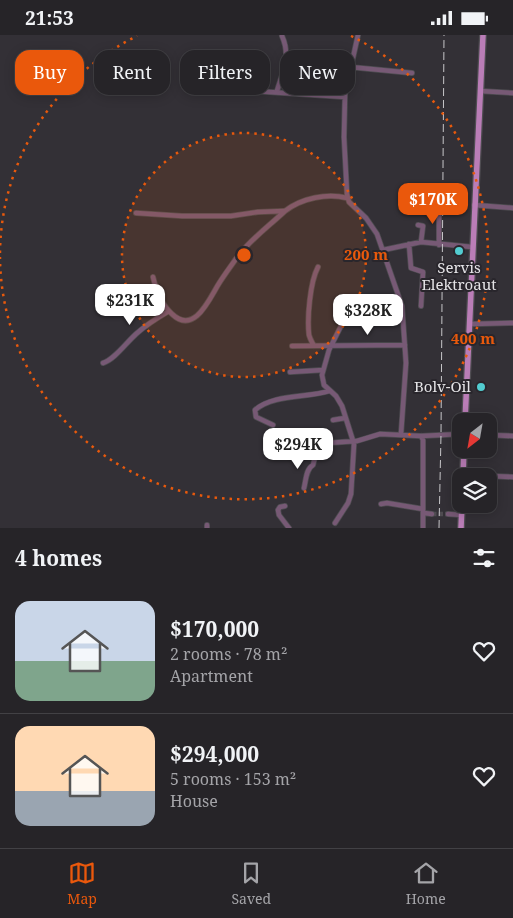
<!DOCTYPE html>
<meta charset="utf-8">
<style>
:root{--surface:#262428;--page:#323034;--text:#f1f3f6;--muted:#a4a4a8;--line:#424145;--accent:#ea580c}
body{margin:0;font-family:"Noto Serif",serif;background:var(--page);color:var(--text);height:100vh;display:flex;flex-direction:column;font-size:19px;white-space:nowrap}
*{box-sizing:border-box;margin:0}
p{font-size:16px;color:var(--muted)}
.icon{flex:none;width:28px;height:28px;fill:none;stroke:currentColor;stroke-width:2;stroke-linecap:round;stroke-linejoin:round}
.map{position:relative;height:493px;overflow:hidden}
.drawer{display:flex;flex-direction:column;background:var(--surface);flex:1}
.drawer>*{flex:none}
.banner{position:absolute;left:15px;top:15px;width:484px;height:45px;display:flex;gap:10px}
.needle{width:32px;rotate:211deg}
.tools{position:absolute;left:452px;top:378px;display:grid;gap:10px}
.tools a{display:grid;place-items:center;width:45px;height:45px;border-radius:10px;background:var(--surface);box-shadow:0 2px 12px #0003,0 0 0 1px var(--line);font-size:25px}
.price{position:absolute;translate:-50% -42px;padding:0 11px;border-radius:10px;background:#fff;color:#222;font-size:16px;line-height:32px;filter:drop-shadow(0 1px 2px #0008)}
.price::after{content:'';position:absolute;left:50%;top:30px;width:15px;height:11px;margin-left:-8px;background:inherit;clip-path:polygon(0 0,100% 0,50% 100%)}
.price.selected{background:var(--accent);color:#fff}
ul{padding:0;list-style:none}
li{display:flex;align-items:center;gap:15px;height:125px;padding:0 15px}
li+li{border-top:1px solid var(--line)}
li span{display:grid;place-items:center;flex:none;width:140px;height:100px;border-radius:15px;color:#555}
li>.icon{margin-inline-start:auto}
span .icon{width:60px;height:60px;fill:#fffc;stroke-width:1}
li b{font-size:21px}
h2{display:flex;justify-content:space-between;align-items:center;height:60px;padding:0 15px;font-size:21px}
.tag{padding:0 18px;border-radius:15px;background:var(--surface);box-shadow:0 2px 12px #0003,0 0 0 1px var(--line);font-size:18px;line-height:45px}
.tag.selected{background:var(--accent);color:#fff}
.status{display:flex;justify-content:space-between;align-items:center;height:35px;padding:0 25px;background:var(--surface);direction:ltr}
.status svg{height:14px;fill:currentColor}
.tab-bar{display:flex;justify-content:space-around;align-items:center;height:70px;border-top:1px solid var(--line);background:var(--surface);font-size:14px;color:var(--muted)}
.tab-bar a{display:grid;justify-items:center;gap:2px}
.tab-bar .selected{color:var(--accent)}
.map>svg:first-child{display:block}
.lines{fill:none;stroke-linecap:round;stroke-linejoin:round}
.minor-tunnel{stroke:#4e4b50;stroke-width:4.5;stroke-dasharray:4.5 2;stroke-linecap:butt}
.minor-casing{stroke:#4f4d52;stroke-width:6}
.major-casing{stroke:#4f4d52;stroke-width:8}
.minor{stroke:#775975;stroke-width:4.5}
.major{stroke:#ba7db7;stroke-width:5.5}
.rail{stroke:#c7c6c9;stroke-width:1;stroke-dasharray:8 4;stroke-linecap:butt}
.ring{fill:none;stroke:#e8590c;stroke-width:2.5;stroke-dasharray:2.5 5}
.poi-dot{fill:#52ccd0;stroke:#29262c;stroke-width:2}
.labels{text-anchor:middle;stroke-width:4;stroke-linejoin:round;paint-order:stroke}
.poi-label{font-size:15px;fill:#e4e3e6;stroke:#29262c}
.centre{fill:#e8590c;stroke:#29262c;stroke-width:2.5}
.ring-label{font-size:15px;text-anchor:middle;font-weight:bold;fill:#e8590c;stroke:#29262c;stroke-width:4;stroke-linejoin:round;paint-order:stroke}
</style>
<div class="status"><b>21:53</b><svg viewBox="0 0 49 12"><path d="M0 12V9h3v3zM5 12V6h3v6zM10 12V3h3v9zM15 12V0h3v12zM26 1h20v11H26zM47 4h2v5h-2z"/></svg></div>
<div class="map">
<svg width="513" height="493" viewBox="0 0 513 493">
<rect width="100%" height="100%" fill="#333036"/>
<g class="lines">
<path class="minor-tunnel" d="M432 479H448"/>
<defs>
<path id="minor" d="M358 0 345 59 344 102 347 159 349 167 366 183 377 199 402 271 406 328 401 399
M325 20 351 28
M350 32 412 38
M211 53 345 62
M277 56C283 36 291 21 282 1
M480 56 513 58
M426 167 439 168V210
M474 170 513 173
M136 178 182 181H231L258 177 284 176
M418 190 423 191 421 207
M409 209 411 233 423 237 421 271
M383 215 421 207 472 212
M153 242C156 255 162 270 172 279 194 300 209 265 218 250 224 240 231 231 238 221 251 204 269 191 285 176 302 163 327 158 347 163
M472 289 513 288
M292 311 405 310
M314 311C312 307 310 304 309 300 307 283 310 247 318 232
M103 328C114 325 126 308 136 299 146 290 157 283 169 276
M290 337 323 335
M333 385 345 383
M273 390 256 382 255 375C273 359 307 363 329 356
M489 400 513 401
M421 401 423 405V493
M463 441H483
M489 441 513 442
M304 453C306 445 306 434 313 430L317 415 327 408 357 406 380 399 421 401 461 399
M381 469 387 468 423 474
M285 471 280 472 278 475 279 480 289 493
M424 478 432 479
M448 479 462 480
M335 488 348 468 351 459 354 409 342 371 336 361 324 350 322 340 329 315 355 263 359 262
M207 493V490"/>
<path id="major" d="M465 386 483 0
M463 441 464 414
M461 493 462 469"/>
</defs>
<use href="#minor" class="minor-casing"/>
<use href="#major" class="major-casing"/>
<use href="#minor" class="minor"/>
<use href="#major" class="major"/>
<path class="rail" d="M439 493 441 400 444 0"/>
</g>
<circle cx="244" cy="220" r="122" fill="#e8590c" fill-opacity=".12"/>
<g class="ring">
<circle cx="244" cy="220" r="122"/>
<path d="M0 218A244 244 0 0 1 137 1M351 1A244 244 0 1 1 0 222"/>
</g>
<g class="poi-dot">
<circle cx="459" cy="216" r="5"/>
<circle cx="481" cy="352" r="5"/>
</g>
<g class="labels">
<g class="poi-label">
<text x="459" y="238">Servis<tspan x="459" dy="17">Elektroaut</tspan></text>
<text x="471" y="357" text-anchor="end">Bolv-Oil</text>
</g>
</g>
<circle cx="244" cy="220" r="8" class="centre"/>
<g class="ring-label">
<text x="366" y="225">200 m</text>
<text x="473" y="309">400 m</text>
</g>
</svg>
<div class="tools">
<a><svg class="needle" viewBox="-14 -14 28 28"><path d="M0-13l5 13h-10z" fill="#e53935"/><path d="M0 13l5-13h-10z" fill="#a4a4a8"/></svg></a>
<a><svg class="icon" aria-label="layers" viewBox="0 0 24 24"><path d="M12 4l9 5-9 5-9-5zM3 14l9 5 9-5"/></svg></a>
</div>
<b class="price selected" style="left:433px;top:190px">$170K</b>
<b class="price" style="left:130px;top:291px">$231K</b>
<b class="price" style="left:368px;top:301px">$328K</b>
<b class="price" style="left:298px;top:435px">$294K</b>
<div class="banner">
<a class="tag selected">Buy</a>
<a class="tag">Rent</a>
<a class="tag">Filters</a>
<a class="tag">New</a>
</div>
</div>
<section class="drawer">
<h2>4 homes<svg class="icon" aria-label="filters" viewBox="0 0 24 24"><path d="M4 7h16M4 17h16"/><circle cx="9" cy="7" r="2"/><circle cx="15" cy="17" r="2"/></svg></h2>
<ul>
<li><span style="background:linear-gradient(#c9d6e8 60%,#7fa58c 0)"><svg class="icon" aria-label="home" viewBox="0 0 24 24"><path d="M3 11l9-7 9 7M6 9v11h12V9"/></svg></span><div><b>$170,000</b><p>2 rooms · 78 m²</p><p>Apartment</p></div><svg class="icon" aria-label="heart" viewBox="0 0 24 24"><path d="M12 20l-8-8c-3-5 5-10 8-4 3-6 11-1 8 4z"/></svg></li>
<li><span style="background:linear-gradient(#ffd9b3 65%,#9aa5b1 0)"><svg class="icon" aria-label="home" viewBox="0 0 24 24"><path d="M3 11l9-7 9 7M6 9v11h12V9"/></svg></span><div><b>$294,000</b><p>5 rooms · 153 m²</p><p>House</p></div><svg class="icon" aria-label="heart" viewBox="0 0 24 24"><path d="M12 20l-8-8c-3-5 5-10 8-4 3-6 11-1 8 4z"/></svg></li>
</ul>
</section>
<nav class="tab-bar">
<a class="selected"><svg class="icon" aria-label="map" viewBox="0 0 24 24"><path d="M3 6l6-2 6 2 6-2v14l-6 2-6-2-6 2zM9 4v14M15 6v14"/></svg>Map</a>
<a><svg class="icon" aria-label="saved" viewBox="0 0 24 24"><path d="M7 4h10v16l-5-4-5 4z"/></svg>Saved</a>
<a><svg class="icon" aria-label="home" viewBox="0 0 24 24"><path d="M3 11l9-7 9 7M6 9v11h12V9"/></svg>Home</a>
</nav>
